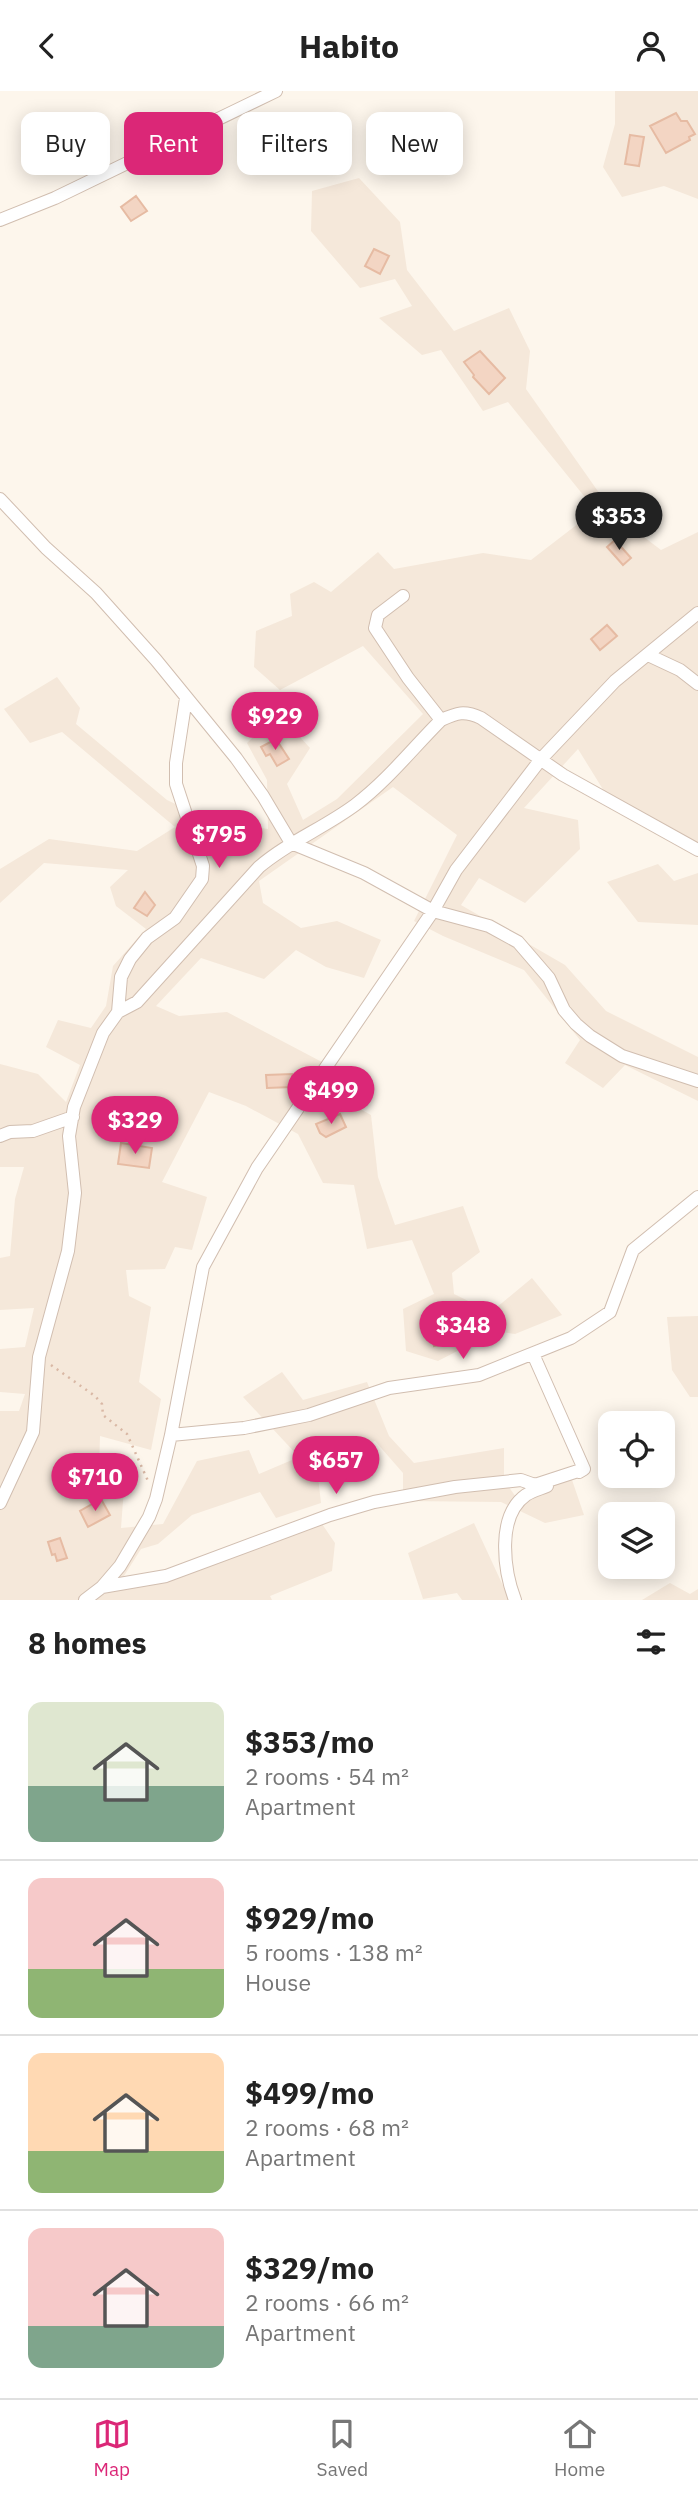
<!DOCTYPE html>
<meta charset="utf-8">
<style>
:root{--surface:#fff;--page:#f2f2f2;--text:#222;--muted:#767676;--line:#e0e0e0;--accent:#db2777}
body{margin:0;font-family:"IBM Plex Sans",sans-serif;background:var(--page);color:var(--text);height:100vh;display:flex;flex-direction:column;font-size:26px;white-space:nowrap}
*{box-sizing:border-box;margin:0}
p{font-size:23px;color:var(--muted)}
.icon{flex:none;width:38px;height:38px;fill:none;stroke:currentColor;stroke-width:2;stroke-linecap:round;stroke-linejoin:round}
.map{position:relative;height:1509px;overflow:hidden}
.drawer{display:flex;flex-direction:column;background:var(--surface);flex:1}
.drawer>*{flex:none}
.banner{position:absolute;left:21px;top:21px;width:656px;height:63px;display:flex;gap:14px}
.controls{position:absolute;left:598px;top:1320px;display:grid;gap:14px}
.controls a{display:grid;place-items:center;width:77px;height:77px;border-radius:14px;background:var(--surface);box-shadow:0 4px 18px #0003;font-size:35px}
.price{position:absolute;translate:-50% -60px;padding:0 16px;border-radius:24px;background:var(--accent);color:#fff;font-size:23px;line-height:46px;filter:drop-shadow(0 2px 4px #0008)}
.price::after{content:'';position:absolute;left:50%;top:42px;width:21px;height:16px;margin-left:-10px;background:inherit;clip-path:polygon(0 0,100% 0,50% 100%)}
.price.selected{background:#222;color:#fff}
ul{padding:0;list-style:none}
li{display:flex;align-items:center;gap:21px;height:175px;padding:0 28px}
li+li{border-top:2px solid var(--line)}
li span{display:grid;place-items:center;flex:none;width:196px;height:140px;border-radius:14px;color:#555}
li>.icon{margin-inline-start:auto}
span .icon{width:84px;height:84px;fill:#fffc;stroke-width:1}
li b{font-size:30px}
h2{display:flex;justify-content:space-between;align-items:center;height:84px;padding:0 28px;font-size:30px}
.tag{padding:0 24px;border-radius:14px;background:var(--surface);box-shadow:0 4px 18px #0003;font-size:24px;line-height:63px}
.tag.selected{background:var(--accent);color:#fff}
header{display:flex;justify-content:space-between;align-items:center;height:91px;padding:0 28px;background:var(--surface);font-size:32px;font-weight:700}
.tabs{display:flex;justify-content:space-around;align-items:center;height:98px;border-top:2px solid var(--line);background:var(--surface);font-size:19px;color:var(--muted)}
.tabs a{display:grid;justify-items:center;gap:4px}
.tabs .selected{color:var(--accent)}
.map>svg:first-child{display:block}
.residential{fill:#f5e8da}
.building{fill:#f3d5c3;stroke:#e6bba3;stroke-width:2}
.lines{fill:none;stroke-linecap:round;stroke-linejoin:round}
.street-casing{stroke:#d1beb0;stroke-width:14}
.path{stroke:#d9b8a5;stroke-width:2.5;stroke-dasharray:2 5;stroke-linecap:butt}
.street{stroke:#fff;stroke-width:12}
</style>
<header><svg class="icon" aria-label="back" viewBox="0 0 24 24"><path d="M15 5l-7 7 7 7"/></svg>Habito<svg class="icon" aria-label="person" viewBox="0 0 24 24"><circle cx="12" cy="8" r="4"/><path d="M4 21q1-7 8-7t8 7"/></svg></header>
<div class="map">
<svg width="698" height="1509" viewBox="0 0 698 1509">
<rect width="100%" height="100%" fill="#fdf6ec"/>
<path class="residential" d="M615 0H698V108L664 95 622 106 603 76 615 33Z
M359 87 400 131 407 179 454 240 509 217 530 260 526 298 614 423 661 459 698 441V751L693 755 612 713 578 658 524 717 578 729 580 758 525 812 479 787 461 814 565 874 606 920 698 966V1010L625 974 603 997 565 972 580 949 524 879 443 845 414 830 457 744 393 696 259 790 263 812 301 837 337 830 381 849 364 887 326 876 296 859 264 888 201 867 156 915 179 925 227 921 341 981 331 1002 371 1024 378 1086 395 1134 463 1115 480 1161 452 1182 454 1203 491 1221 532 1187 562 1224 515 1243 496 1240 438 1270 406 1260 403 1218 434 1203 412 1149 367 1158 354 1094 323 1092 298 1043 246 1015 209 1001 162 1091 207 1106 192 1159 175 1156 165 1178 126 1179 129 1205 151 1216 139 1291 161 1308 151 1359 100 1345 99 1379 124 1397 121 1437 163 1433 197 1370 249 1359 259 1383 299 1366 243 1306 282 1281 303 1309 367 1291 389 1345 414 1372 504 1357V1389L518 1409 571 1386 584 1424 545 1432 501 1411 403 1410V1382L375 1350 316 1368 321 1412 276 1427 260 1401 192 1424 158 1453 141 1458 117 1496 320 1430 335 1452 332 1480 270 1505 272 1509H0V1320H19L25 1303 0 1301V1258L25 1256 34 1217 0 1219V1167L10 1165 15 1108 24 1076H0V973L38 983 66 1011 80 974 46 956 58 929 91 937 106 915 113 875 146 838 116 815 110 796 128 779 44 772 0 812V778L49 748 137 760 175 736 62 641 30 652 4 618 57 586 80 617 76 633 167 709 211 730 268 738 267 689 247 652 278 622 310 657 287 693 303 729 337 708 423 623 363 555 280 599 254 576 256 540 292 525 290 503 314 491 331 501 378 461 394 478 483 462 531 469 592 422 584 405 508 311 483 320 441 259 422 264 379 227 412 215 395 188 360 197 311 140 312 100Z
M658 773 674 790 698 782V834L638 831 607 791Z
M698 1225V1306H690L672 1279 667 1226Z
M474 1432 505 1499 516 1509H462L457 1502 423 1508 408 1462Z
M670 1492 690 1503 698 1498V1509H642Z"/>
<path class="building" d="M676 22 681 30H687L695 43 689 46 690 49 666 62 650 35Z
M630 44 644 46 639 75 625 73Z
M136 105 147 120 131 130 121 116Z
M374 158 389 165 380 183 365 175Z
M480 260 505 287 489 303 473 286 474 284 464 271Z
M615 449 631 467 623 474 607 456Z
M607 534 617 545 600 559 591 548Z
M276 648 289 668 277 675 270 663 266 665 261 656Z
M145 801 155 814 147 825 134 817Z
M292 983V996L267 997 266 984Z
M340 1023 346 1036 326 1046 320 1042 316 1033Z
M121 1052 152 1057 149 1077 118 1073Z
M455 1222 463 1239 454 1244 456 1251 434 1255 428 1228Z
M101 1408 110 1424 88 1436 80 1420Z
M60 1447 67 1467 57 1470 55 1463 52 1464 48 1451Z"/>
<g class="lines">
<defs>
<path id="street" d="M0 129 55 107 276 0
M0 408 46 457 96 502 156 569 236 667 263 705 291 752 364 782 433 820 489 835 518 851 549 887 564 919 576 933 590 945 622 965 698 990
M403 505 378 524 375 537 408 587 441 629
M648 564 680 579 698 593
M118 921 121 886 130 868 147 847 175 827 202 788 203 775 176 693V672L186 607
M0 1045 10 1041 33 1040 73 1026
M533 1263 584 1378 579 1381
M171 1344 244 1337 309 1324 389 1297 479 1284 571 1247 610 1221 633 1159 698 1106
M0 1412 33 1341 39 1266 68 1160 75 1102 69 1045 74 1016 103 942 118 921 137 911 259 776C288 751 324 737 355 714 387 690 413 657 441 629 457 622 464 619 481 627L563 684 698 759
M102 1496 166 1485 330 1424 374 1411 455 1396 521 1389 535 1394 584 1378
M85 1509 102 1496 120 1475 149 1426 156 1408 171 1344 203 1176 257 1077 433 820 456 779 541 668 615 590 698 522
M515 1509C504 1480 496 1425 526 1404 532 1400 540 1398 547 1395"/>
</defs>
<use href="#street" class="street-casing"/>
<path class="path" d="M51 1274 95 1305 102 1313 103 1324 127 1343 148 1390"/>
<use href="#street" class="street"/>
</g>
</svg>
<div class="controls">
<a><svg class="icon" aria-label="locate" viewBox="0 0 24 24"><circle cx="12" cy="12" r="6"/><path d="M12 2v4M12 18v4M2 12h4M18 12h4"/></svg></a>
<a><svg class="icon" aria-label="layers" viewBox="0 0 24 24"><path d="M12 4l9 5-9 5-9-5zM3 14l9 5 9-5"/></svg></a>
</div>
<b class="price selected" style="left:619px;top:461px">$353</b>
<b class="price" style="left:275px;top:661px">$929</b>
<b class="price" style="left:219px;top:779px">$795</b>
<b class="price" style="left:331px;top:1035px">$499</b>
<b class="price" style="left:135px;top:1065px">$329</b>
<b class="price" style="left:463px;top:1270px">$348</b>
<b class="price" style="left:336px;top:1405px">$657</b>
<b class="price" style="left:95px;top:1422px">$710</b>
<div class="banner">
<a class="tag">Buy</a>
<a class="tag selected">Rent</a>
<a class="tag">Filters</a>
<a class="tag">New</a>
</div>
</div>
<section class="drawer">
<h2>8 homes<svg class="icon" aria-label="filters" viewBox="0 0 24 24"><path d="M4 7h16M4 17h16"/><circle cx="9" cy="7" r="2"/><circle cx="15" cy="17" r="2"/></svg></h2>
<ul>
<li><span style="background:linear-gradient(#dfe7d0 60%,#7fa58c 0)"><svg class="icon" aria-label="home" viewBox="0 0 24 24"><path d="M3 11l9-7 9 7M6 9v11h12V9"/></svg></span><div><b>$353/mo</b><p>2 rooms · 54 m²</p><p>Apartment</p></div></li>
<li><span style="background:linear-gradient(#f6c9c9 65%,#8fb573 0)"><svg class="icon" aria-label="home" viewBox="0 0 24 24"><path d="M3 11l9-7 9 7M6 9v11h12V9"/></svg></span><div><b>$929/mo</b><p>5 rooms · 138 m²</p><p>House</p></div></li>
<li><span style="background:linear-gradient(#ffd9b3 70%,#8fb573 0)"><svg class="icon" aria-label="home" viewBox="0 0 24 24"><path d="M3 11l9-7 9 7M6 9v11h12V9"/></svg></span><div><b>$499/mo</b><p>2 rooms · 68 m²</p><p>Apartment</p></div></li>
<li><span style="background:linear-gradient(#f6c9c9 70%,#7fa58c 0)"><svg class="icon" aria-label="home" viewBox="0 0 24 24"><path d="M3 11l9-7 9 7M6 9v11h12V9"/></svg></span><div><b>$329/mo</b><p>2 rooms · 66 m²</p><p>Apartment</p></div></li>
</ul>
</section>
<nav class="tabs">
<a class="selected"><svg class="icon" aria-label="map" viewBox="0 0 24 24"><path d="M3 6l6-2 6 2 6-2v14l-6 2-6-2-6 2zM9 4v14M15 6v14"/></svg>Map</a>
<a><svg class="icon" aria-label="saved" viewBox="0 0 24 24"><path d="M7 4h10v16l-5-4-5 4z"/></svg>Saved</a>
<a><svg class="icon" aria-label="home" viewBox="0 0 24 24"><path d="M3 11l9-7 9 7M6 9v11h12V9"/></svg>Home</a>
</nav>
